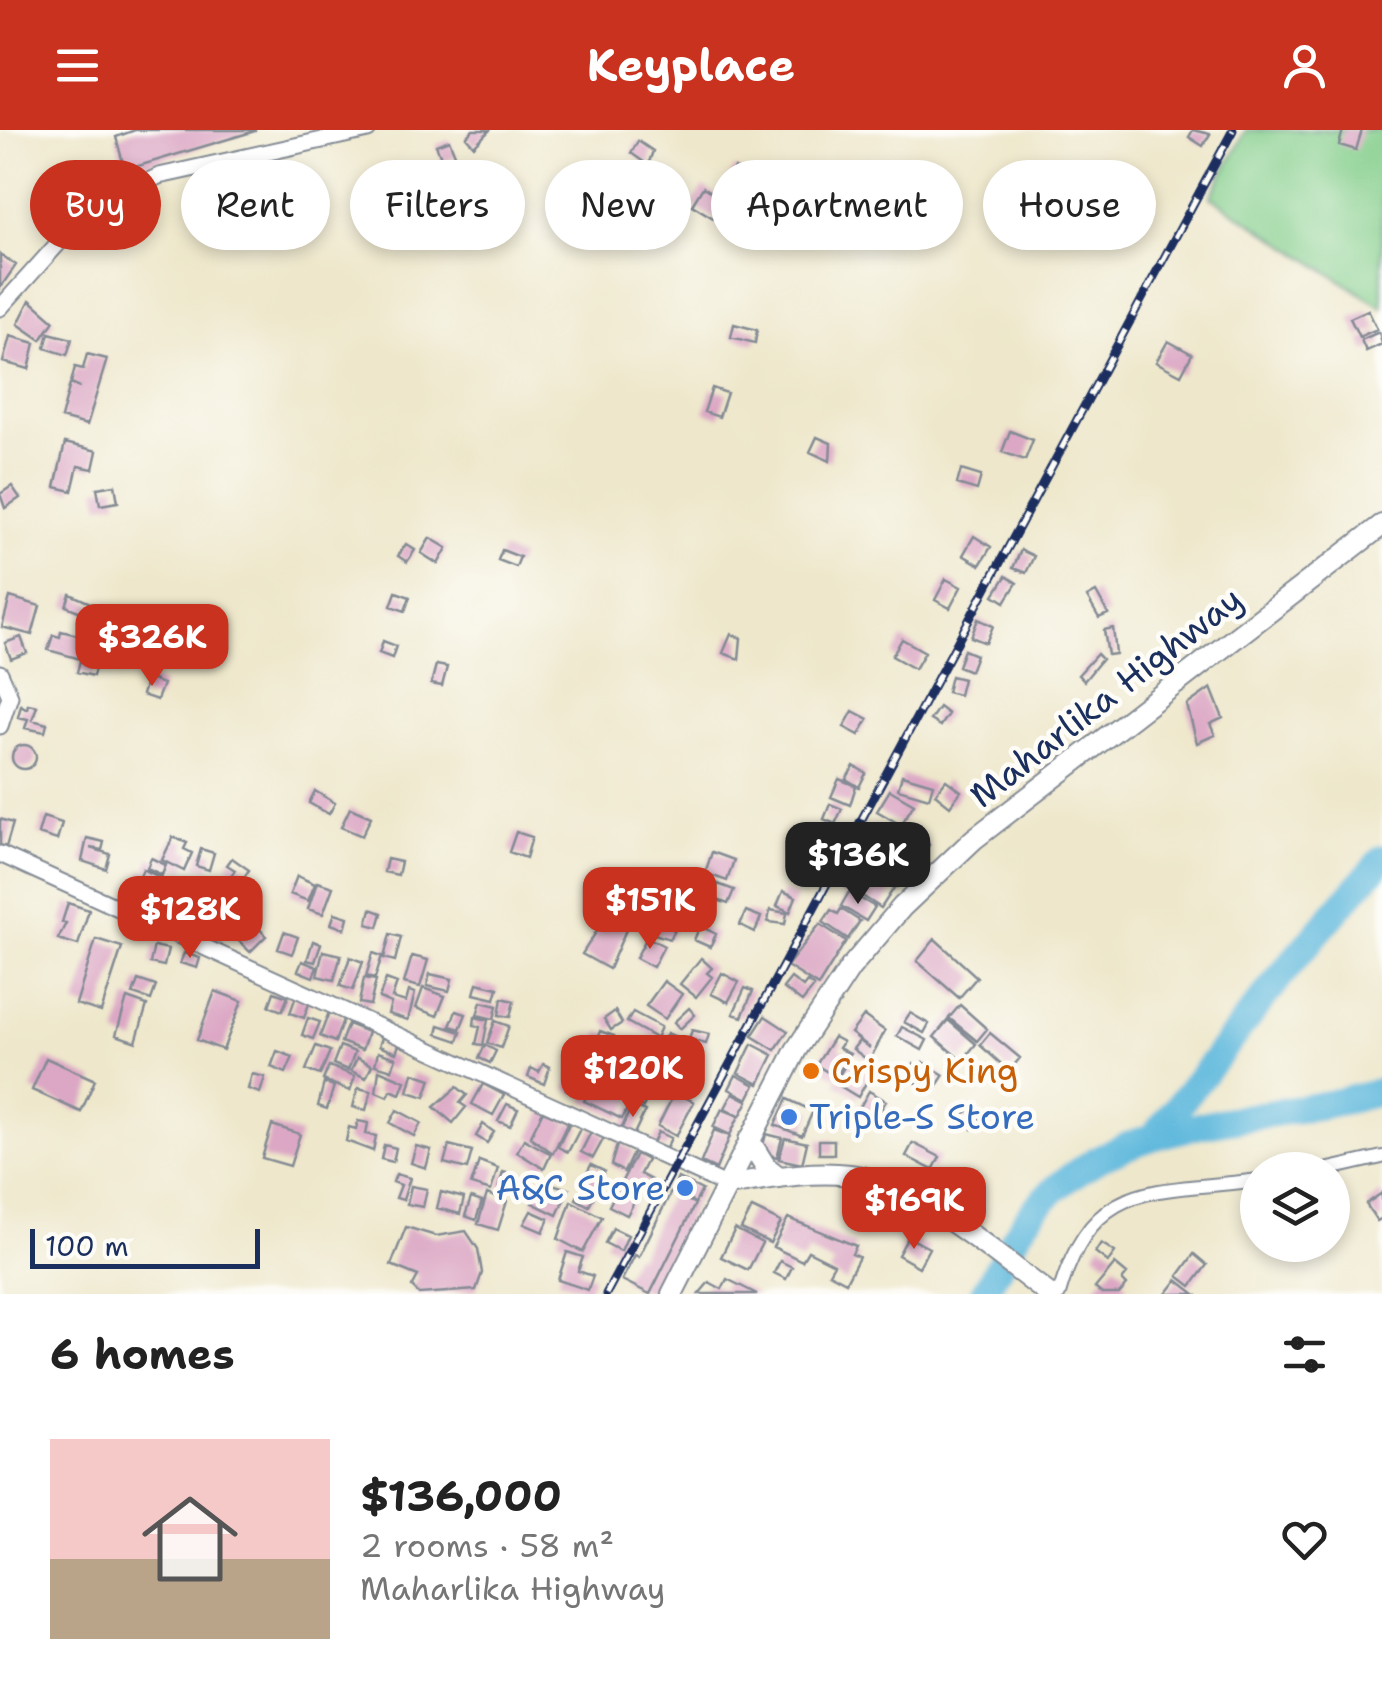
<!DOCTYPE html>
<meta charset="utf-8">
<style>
:root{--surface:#fff;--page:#f2f2f2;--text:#222;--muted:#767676;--line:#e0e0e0;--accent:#c8321e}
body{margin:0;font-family:"Shantell Sans",sans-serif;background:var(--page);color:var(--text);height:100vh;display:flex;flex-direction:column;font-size:38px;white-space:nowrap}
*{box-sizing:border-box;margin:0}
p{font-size:32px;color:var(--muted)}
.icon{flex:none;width:55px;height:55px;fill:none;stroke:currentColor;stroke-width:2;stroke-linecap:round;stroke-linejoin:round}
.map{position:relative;height:1164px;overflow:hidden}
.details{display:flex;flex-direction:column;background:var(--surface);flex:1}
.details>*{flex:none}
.top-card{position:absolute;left:30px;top:30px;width:1322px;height:90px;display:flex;gap:20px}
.fabs{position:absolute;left:1240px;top:1022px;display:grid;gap:20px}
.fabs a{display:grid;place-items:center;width:110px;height:110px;border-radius:50%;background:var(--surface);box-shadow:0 5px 15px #0003;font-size:50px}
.scale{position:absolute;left:30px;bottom:25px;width:230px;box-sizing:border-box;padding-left:10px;border:5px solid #1b2f5e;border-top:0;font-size:28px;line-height:35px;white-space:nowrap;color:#1b2f5e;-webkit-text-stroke:8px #fdfcf7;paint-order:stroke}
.price{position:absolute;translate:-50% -85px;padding:0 22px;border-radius:20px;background:var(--accent);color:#fff;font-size:32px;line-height:65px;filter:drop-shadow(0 2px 5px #0008)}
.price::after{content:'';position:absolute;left:50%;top:60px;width:30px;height:22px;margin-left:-15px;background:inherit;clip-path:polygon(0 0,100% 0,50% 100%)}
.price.on{background:#222;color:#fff}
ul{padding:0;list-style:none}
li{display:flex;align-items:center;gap:30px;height:250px;padding:0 50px}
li+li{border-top:2px solid var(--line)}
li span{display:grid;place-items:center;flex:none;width:280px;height:200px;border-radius:0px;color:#555}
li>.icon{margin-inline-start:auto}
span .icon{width:120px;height:120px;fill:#fffc;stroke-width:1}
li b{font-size:42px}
h2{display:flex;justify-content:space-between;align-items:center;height:120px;padding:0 50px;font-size:42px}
.chip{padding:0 35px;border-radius:45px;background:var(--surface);box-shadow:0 5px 15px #0003;font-size:35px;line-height:90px}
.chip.on{background:var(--accent);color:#fff}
header{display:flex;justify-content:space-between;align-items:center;height:130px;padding:0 50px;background:var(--accent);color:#fff;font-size:45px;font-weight:700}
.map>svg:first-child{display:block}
.green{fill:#83ce8b;stroke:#4f7e74;stroke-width:2.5}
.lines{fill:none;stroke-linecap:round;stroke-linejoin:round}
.river{stroke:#60b9dd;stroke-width:28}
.building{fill:#dca7c5}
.minor-casing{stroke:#848b94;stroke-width:16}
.tertiary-casing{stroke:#848b94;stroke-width:19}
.primary-casing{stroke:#848b94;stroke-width:24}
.trunk-casing{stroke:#848b94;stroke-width:24}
.minor{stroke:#fff;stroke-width:12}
.tertiary{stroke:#fff;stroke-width:15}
.primary{stroke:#fff;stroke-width:20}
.trunk{stroke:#fff;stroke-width:20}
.rail-casing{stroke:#1b2f5e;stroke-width:9}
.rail{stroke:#fdfcf7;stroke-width:5;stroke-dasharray:15;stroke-linecap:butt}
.food-dot{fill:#e8710a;stroke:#fdfcf7;stroke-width:4}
.shop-dot{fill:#3f7fe0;stroke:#fdfcf7;stroke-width:4}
.labels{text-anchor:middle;stroke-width:9;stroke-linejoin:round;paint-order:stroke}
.street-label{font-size:35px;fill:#1b2f5e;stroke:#fdfcf7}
.food-label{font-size:35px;fill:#c56008;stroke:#fdfcf7;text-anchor:start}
.shop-label{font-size:35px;fill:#366cbe;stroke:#fdfcf7;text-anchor:start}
</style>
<header><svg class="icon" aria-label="menu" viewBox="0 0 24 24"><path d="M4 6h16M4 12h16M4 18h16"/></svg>Keyplace<svg class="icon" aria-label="person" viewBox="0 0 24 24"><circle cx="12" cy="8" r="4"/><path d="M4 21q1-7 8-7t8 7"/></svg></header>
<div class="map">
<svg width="1382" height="1164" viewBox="0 0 1382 1164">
<rect width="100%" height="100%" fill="#fdfcf7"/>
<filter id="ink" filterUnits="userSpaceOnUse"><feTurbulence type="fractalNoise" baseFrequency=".01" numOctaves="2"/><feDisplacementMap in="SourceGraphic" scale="20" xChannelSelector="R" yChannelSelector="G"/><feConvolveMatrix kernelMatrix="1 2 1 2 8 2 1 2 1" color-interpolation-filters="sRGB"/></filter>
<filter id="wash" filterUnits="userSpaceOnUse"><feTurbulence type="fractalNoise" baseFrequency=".0048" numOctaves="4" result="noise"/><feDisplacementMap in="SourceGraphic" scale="40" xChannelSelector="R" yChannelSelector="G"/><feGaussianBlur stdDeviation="2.25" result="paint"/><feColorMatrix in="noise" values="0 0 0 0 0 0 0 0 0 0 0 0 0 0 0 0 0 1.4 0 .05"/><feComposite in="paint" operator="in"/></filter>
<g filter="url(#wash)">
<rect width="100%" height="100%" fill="#eee7cb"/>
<path class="green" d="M1246 0H1382V177L1211 67Z"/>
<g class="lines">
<path class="river" d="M1156 1004 1291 833 1382 729
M983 1164C1000 1137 1014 1103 1035 1079 1121 980 1266 996 1382 961"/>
</g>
<g id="blocks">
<path class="building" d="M135 0H255V1L125 40 116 7Z
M473 0H490L474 16 466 7Z
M1193 0 1210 4 1203 16 1189 7Z
M1343 0H1362L1356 20 1339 15Z
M449 10 456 27 443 32 436 15Z
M638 11 653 21 648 35 631 23Z
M735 38 750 48 738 67 723 57Z
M72 41 81 55 58 69 49 54Z
M204 56 214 70 198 75 193 60Z
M703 57 726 71 715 89 692 75Z
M0 124 16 135 0 158Z
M30 170 54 191 41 210 18 194Z
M1368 180 1377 199 1359 207 1350 188Z
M734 194 757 200 755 213 731 207Z
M1379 202 1382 214 1366 221 1361 210Z
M49 203 72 209 67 225 45 218Z
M10 206 35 213 29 239 3 232Z
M1168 211 1192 224 1181 245 1156 232Z
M87 224 107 229 87 295 61 288 70 254 80 257 71 253 75 237 83 239Z
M712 258 727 263 719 287 704 282Z
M1010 301 1033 310 1025 330 1002 322Z
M817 307 831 313 830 331 810 322Z
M65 313 97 321 93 339 78 336 72 361 55 357Z
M961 340 981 346 977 360 957 354Z
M115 355 118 372 100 375 97 358Z
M12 356 20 368 5 378 0 364Z
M974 406 991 417 980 435 963 425Z
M430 408 447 418 438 434 421 423Z
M406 414 415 420 407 432 398 426Z
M502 420 520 427 516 437 498 430Z
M1021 420 1034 426 1026 443 1013 438Z
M1006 446 1017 453 1005 472 994 465Z
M946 449 961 457 950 478 935 470Z
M396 462 410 467 405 481 391 476Z
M1096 462 1108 484 1099 488 1087 467Z
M70 464 95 475 91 486 66 476Z
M10 467 40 476 32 505 2 497Z
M978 489 993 496 986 513 971 507Z
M1113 498 1116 524 1108 525 1104 500Z
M61 501 90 508 84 530 48 520 53 505 60 507Z
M731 504 741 508 739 529 723 523Z
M182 505 193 513 185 524 174 516Z
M21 507 27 523 11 529 5 513Z
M91 508 102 511 93 546 77 542 80 531 85 532Z
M902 509 925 522 915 539 892 526Z
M383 511 396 516 392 528 379 523Z
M964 520 976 525 970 541 958 536Z
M1097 524 1102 529 1084 551 1078 545Z
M436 535 447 537 442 556 431 554Z
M951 546 963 549 959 565 947 562Z
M147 548 163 554 157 570 142 565Z
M1211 558 1223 588 1210 594 1215 605 1197 613 1187 575Z
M28 574 37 576 32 590 47 594 45 602 25 598 28 589 18 587 21 575 27 579Z
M939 577 948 584 940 596 930 590Z
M853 581 868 589 859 605 844 597Z
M12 627a12 12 0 1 1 24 0a12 12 0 1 1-24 0Z
M854 636 866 643 859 657 846 649Z
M902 645 933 654 929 668 898 659Z
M839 649 856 656 850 675 831 667Z
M946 650 961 661 950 676 935 664Z
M890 660 914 674 901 695 877 681Z
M315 661 335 673 329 684 309 673Z
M830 674 842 679 835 694 824 689Z
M350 678 371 687 362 706 341 697Z
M43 687 62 693 57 710 38 704Z
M0 689 13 693 6 717 0 715Z
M815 700 831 707 826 720 809 712Z
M516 702 532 707 526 728 509 722Z
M917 704 929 715 897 757 870 735 890 711 902 721Z
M173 707 187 713 184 719 192 723 184 741 162 730Z
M87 708 104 712 102 720 90 718 110 724 106 739 82 731Z
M873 708 883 715 875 728 864 722Z
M201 719 214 723 209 740 196 736Z
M712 722 734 730 727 751 705 743Z
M151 728 166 735 162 745 147 738Z
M232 728 249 740 236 759 226 753 235 740 227 735Z
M387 729 401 732 398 745 384 742Z
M143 739 162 748 154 765 135 757Z
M845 739 858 746 850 759 837 752Z
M866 740 894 758 881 778 853 760Z
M297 746 315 754 308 771 290 764Z
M317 752 333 757 323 784 308 779Z
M679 752 704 760 697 782 672 773Z
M718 754 734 760 728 774 712 768Z
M176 755 192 765 181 781 166 771Z
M783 761 796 767 790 782 777 776Z
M849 762 875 777 866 791 841 776Z
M202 763 220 775 208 794 190 783Z
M225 765 236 769 227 792 216 788Z
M68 773 89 780 78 815 58 809 66 793 62 792Z
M371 779 382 783 378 797 367 794Z
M841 779 860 791 848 809 823 792 831 780 838 784Z
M770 780 787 783 785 794 768 792Z
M746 781 761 787 755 802 740 795Z
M335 783 348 787 345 799 331 794Z
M236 785 248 789 244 803 231 799Z
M607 785 628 795 609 839 582 824Z
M654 790 675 800 670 809 648 802Z
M255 794 266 806 250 822 238 810Z
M820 794 846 811 818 856 787 836Z
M700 796 716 804 710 817 694 810Z
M284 802 298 807 292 824 278 819Z
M390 804 401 807 395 831 384 828Z
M647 807 664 816 653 837 636 828Z
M96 809 122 817 101 882 76 874Z
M935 809 977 847 959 868 917 831Z
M313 811 321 814 315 832 307 830Z
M154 816 168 819 164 836 150 833Z
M323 821 341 825 334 850 317 846Z
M184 823 200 828 197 838 180 833Z
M373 823 382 826 375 848 366 846Z
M412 826 428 830 420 857 404 853Z
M350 827 363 832 353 860 340 856Z
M701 828 712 838 707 843 712 847 696 867 680 854Z
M302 831 317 837 313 847 298 841Z
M722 843 739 852 728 872 711 864Z
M430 844 452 849 449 861 427 856Z
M364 848 376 850 370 875 359 873Z
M791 848 803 857 807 852 814 857 802 872 783 858Z
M386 849 397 853 392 868 406 872 409 861 415 863 408 890 388 884 391 873 379 868Z
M138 850 156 856 151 870 133 864Z
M664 851 682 864 665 889 646 876Z
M477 853 498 858 495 869 474 864Z
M423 858 445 866 437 886 416 878Z
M745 858 753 861 742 887 733 884Z
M215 861 242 871 223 920 197 910Z
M274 862 288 867 282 881 269 876Z
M296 866 310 871 304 888 290 883Z
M127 868 147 875 136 912 116 905Z
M502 868 514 871 510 887 499 885Z
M481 872 497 876 494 889 477 885Z
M960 875 987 899 977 911 949 888Z
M689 878 695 885 680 899 674 892Z
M456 881 466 884 460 899 450 896Z
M615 881 622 893 611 900 604 889Z
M329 882 344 887 335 912 320 906Z
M633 882 661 897 656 908 627 892Z
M910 883 929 894 924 903 904 892Z
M765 886 788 901 775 920 752 906Z
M864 886 885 901 869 931 853 919 859 911 870 918 851 903Z
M475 887 488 890 483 915 476 914 480 897 474 895Z
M308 888 320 892 313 909 302 905Z
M948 890 976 914 962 931 934 907Z
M495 891 509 896 501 918 487 913Z
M348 894 368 902 362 920 341 912Z
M439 895 461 902 458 911 437 904Z
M902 897 927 910 922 920 897 906Z
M692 900 709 904 706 914 689 909Z
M600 901 614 906 609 917 596 912Z
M667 903 676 907 668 926 659 923Z
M990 903 1020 928 1009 941 980 915Z
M383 905 400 912 396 923 379 916Z
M834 907 843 912 839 918 850 924 836 947 816 935Z
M752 914 773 925 759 954 738 943Z
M485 915 496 921 490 933 479 928Z
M316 916 330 921 320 945 306 940Z
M340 916 355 922 348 940 333 934Z
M277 921 293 927 286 943 271 937Z
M378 922 396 928 392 940 375 935Z
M607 922 622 930 617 939 602 931Z
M46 928 95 950 81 982 32 960Z
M357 928 372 935 366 948 351 941Z
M848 930 871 944 858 967 835 953Z
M923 932 944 945 932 963 906 946 914 934 920 938Z
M543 934 550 937 544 954 528 947 531 938 539 942Z
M576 935 593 942 583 966 566 959Z
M329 936 355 946 350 961 323 950Z
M379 940 405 951 400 964 391 960 388 967 376 962Z
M413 943 431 949 425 967 408 962Z
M643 943 672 957 666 968 651 960 643 977 633 972Z
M252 944 265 947 260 963 248 959Z
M596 945 635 963 622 989 584 971Z
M736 945 755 955 748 969 729 959Z
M324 953 334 956 327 979 318 976Z
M483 954 504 965 493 985 472 974Z
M457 957 467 965 460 973 466 977 453 993 434 977Z
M358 958 371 961 366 980 353 977Z
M869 961 886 971 877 987 860 977Z
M675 962 694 972 676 1006 658 996Z
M733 963 748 971 740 986 725 978Z
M787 969 813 981 802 1006 775 995Z
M507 974 518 979 510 996 498 991Z
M632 975 645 981 633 1006 621 1000Z
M973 978 983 992 972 999 963 984Z
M722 979 739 986 730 1005 713 997Z
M397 980 421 993 414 1006 390 993Z
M543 981 568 992 553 1023 530 1007Z
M358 991 368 993 366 1004 376 1006 373 1021 346 1011 349 997 356 999Z
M570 992 581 997 568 1022 558 1017Z
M483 994 494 1002 487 1013 476 1006Z
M272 995 300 1004 290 1036 262 1028Z
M593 998 606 1004 593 1028 581 1022Z
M714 1000 730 1006 716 1039 701 1032Z
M658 1002 671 1008 665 1020 653 1013Z
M766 1004 782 1008 777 1027 761 1023Z
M785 1008 807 1013 802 1034 779 1029Z
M524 1009 551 1024 544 1039 517 1022Z
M819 1010H834V1024H819Z
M618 1012 634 1021 624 1042 611 1035Z
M913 1013 940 1027 933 1040 906 1026Z
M384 1015 396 1018 393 1032 381 1029Z
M449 1015 472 1021 467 1039 444 1033Z
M416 1016 431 1020 426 1038 411 1033Z
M636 1024 647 1030 640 1044 651 1050 644 1064 621 1053Z
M479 1031 498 1038 491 1061 471 1055Z
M591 1035 604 1041 594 1061 581 1055Z
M503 1042 514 1045 509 1060 499 1057Z
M396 1044 410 1048 403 1070 396 1068 401 1055 393 1052Z
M678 1048 702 1060 695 1073 672 1061Z
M542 1051 569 1059 557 1085 532 1073Z
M411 1056 427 1059 423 1077 407 1074Z
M582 1057 595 1064 589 1076 576 1069Z
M618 1058 637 1067 627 1085 609 1076Z
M441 1062 464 1068 460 1084 437 1078Z
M671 1062 695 1074 650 1164 622 1150 635 1125 639 1127Z
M1382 1063V1088L1377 1091 1366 1074Z
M487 1064 507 1071 498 1100 478 1094Z
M471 1068 482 1072 476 1090 465 1086Z
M571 1071 602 1087 583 1122 558 1109Z
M752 1078 781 1092 770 1113 741 1099Z
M531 1081 549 1089 543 1102 524 1094Z
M788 1088 856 1116 852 1124 859 1127 846 1152 829 1143 834 1134 808 1121 802 1131 773 1117Z
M406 1097 436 1106 466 1101 478 1119 482 1143 476 1160 419 1164 412 1157 418 1146 391 1135Z
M613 1098 628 1105 621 1121 605 1113Z
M735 1099 762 1113 748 1140 721 1127Z
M908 1107 929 1118 919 1137 898 1125Z
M1101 1113 1115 1122 1108 1132 1095 1122Z
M567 1122 583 1127 578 1141 593 1146 588 1160 558 1150Z
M1194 1124 1207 1135 1191 1156 1178 1146Z
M780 1131 792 1137 786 1149 774 1143Z
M1115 1134 1127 1144 1122 1150 1127 1155 1119 1164H1102L1095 1158Z
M727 1149 757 1164H699L709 1152 722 1159Z
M1177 1150 1195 1164H1166Z"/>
</g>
</g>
<g filter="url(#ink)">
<use href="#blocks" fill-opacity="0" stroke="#848b94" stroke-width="2.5"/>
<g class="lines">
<defs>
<path id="minor" d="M1325 1040 1382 1027
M1059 1164C1093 1046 1154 1064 1258 1050"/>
<path id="tertiary" d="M0 178 90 78 159 46 368 0
M0 543 10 566 0 596
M0 724 726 1055"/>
<path id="primary" d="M749 1010 766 1037 779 1047
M726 1055C766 1049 809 1040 850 1045 917 1054 995 1124 1049 1164"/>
<path id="trunk" d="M672 1164 796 920 850 838 902 777 974 709 1382 395"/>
</defs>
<use href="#minor" class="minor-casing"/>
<use href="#tertiary" class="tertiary-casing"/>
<use href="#primary" class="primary-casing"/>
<use href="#trunk" class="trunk-casing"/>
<use href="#minor" class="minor"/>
<use href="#tertiary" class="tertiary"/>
<use href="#primary" class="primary"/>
<use href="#trunk" class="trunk"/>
<defs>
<path id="rail" d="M606 1164 1233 0"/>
</defs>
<use href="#rail" class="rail-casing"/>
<use href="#rail" class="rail"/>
</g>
</g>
<circle class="food-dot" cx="811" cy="941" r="10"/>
<g class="shop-dot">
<circle cx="789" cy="987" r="10"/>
<circle cx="685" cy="1058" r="10"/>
</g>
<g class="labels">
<g class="street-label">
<text transform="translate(1106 567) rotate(-38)" y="12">Maharlika Highway</text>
</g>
<g class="food-label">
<text x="831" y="953">Crispy King</text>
</g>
<g class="shop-label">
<text x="809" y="999">Triple-S Store</text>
<text x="665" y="1070" text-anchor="end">A&amp;C Store</text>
</g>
</g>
</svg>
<div class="fabs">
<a><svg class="icon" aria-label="layers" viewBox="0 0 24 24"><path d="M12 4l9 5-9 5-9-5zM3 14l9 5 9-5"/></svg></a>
</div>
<div class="scale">100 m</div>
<b class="price" style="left:152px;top:559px">$326K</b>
<b class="price on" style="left:858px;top:777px">$136K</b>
<b class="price" style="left:650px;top:822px">$151K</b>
<b class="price" style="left:190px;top:831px">$128K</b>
<b class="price" style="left:633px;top:990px">$120K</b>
<b class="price" style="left:914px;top:1122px">$169K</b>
<div class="top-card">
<a class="chip on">Buy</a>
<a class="chip">Rent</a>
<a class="chip">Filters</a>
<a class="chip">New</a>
<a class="chip">Apartment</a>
<a class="chip">House</a>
</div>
</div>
<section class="details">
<h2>6 homes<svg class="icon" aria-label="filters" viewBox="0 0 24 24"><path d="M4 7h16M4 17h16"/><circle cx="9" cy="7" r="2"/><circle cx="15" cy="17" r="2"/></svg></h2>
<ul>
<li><span style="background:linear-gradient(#f6c9c9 60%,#b9a48a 0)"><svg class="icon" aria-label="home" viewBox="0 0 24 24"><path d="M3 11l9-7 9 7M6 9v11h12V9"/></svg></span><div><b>$136,000</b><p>2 rooms · 58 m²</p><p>Maharlika Highway</p></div><svg class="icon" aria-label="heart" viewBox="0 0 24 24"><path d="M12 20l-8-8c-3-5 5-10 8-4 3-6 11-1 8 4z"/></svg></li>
</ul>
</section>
